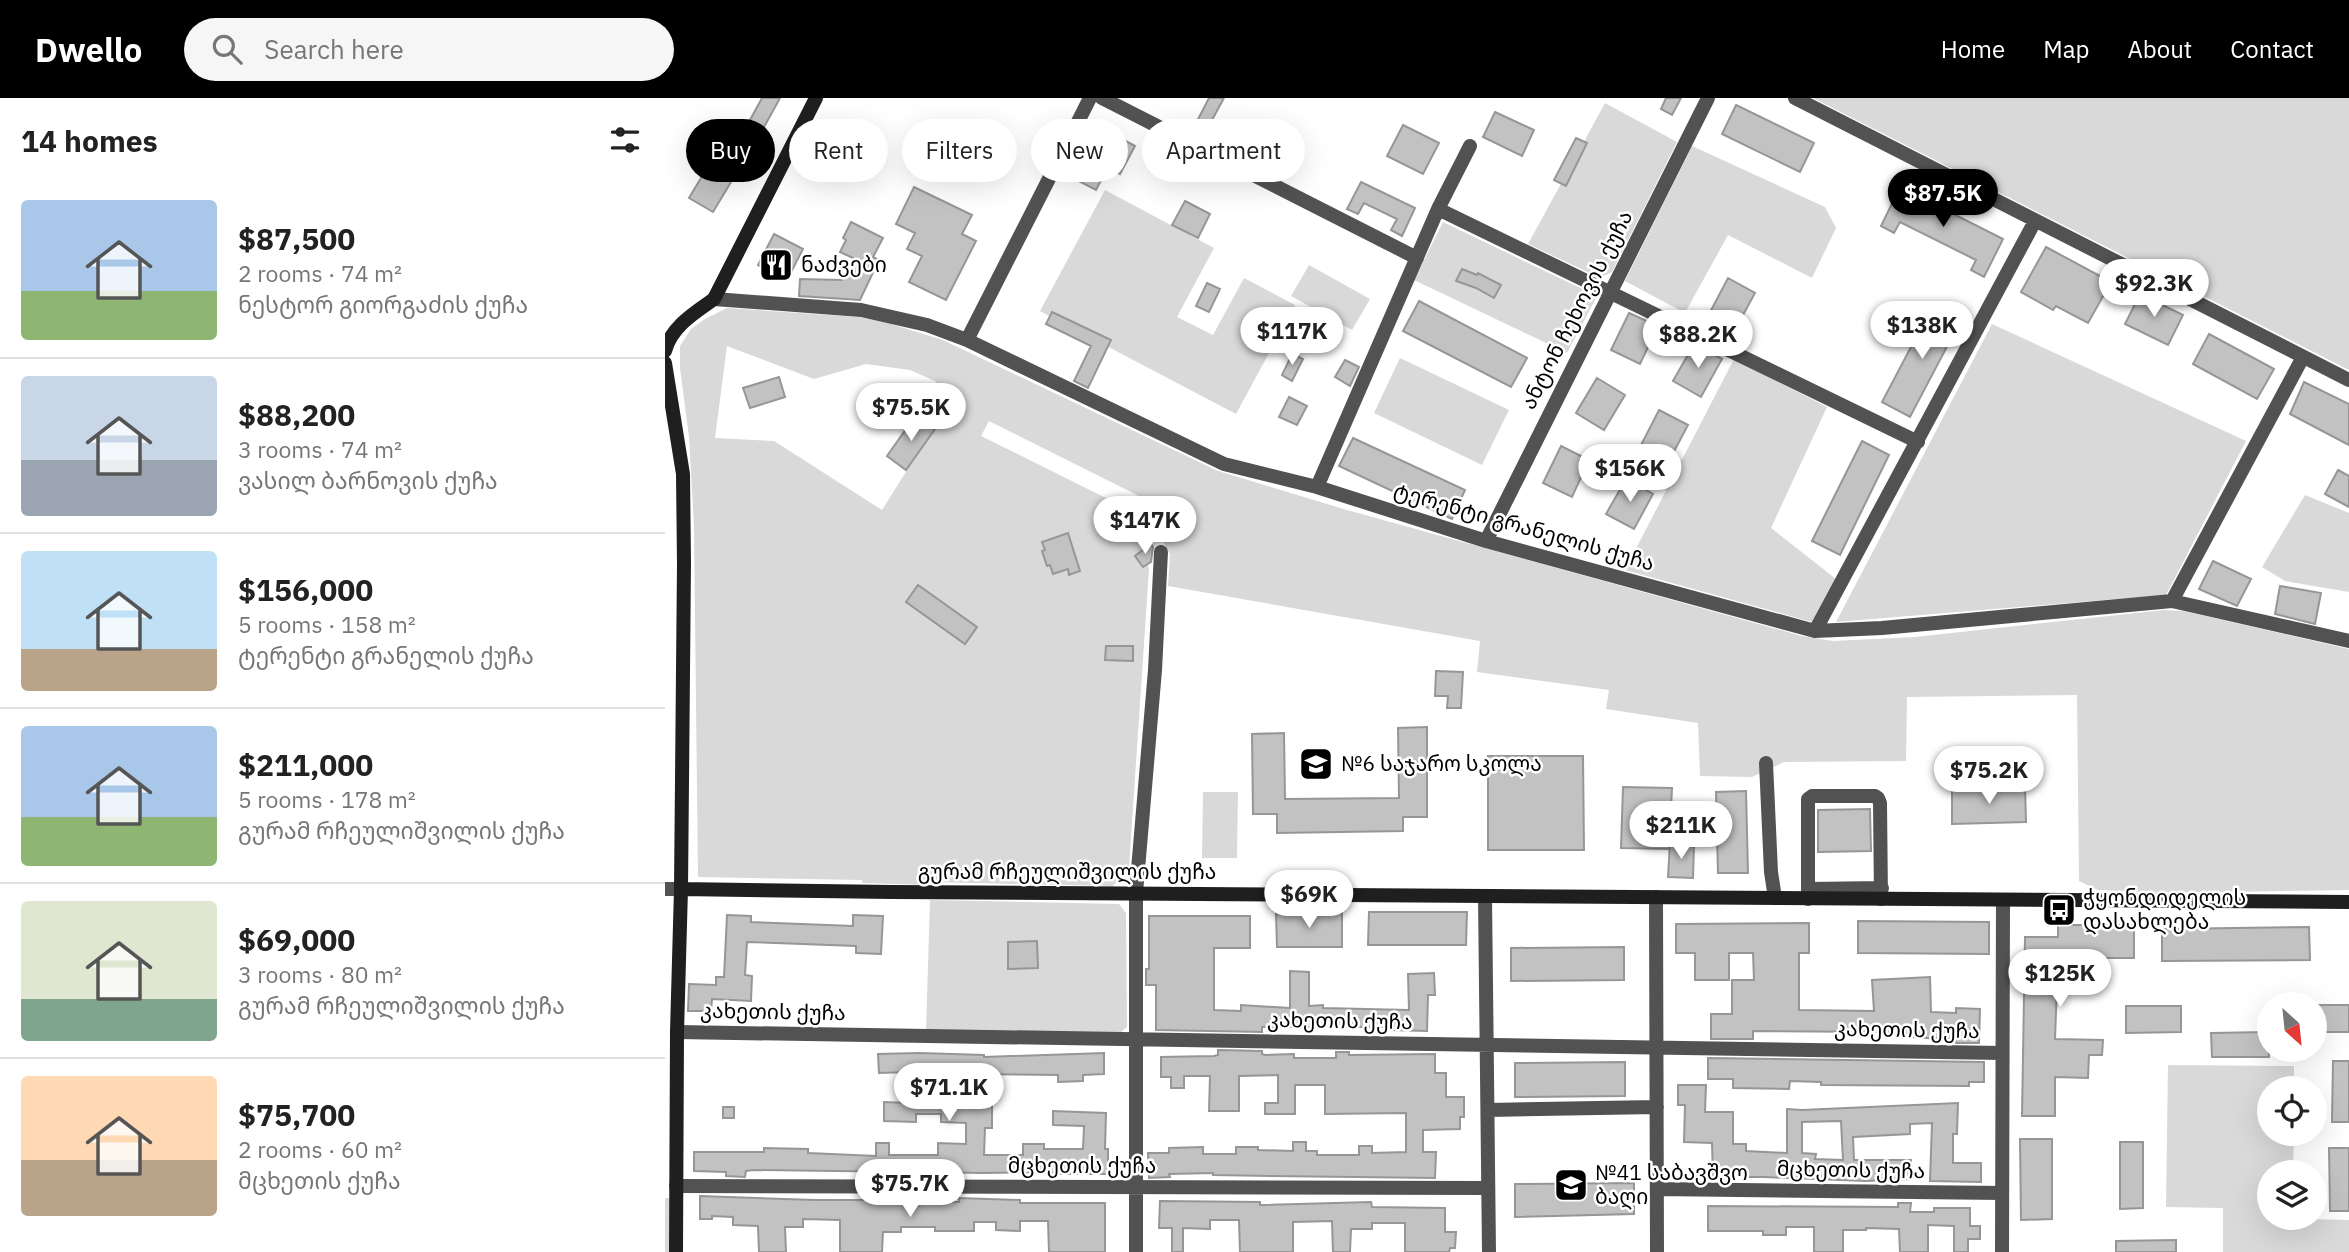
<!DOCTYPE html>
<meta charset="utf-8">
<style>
:root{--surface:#fff;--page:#f6f6f6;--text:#222;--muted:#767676;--line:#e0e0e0;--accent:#000}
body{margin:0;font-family:"IBM Plex Sans","Noto Sans Georgian",sans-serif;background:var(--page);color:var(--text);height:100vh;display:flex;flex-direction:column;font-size:26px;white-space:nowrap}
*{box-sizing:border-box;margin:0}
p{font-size:23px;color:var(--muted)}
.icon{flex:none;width:38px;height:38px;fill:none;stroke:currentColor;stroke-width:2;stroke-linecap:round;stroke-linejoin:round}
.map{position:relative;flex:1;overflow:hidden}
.panel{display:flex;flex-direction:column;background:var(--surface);width:665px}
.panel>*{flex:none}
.guide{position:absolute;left:21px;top:21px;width:665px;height:63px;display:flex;gap:14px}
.needle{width:46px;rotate:153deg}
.fabs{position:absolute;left:1592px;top:894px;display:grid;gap:14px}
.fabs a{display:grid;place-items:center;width:70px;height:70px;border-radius:50%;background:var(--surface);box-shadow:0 7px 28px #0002;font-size:35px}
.price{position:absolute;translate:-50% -60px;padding:0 16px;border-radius:24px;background:#fff;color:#222;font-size:23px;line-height:46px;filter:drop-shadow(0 2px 4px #0008)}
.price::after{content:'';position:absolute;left:50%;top:42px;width:21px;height:16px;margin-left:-10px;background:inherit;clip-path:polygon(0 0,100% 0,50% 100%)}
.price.current{background:var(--accent);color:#fff}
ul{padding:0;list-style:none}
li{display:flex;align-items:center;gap:21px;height:175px;padding:0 21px}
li+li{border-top:2px solid var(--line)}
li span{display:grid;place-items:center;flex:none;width:196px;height:140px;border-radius:7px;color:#555}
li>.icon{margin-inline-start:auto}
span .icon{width:84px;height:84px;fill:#fffc;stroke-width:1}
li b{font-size:30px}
h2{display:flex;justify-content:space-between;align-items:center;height:84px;padding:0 21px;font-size:30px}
.chip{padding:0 24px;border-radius:32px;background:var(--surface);box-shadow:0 7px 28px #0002;font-size:24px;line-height:63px}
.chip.current{background:var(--accent);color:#fff}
header{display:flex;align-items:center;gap:42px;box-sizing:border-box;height:98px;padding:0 35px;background:var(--accent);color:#fff}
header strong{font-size:33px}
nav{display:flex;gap:38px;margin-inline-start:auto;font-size:24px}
.search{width:490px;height:63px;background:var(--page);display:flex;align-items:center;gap:18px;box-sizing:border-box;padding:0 24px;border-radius:38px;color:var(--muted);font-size:26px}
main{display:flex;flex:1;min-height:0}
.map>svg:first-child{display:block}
.green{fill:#d9d9d9;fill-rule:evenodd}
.building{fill:#c2c2c2;stroke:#969696;stroke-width:2;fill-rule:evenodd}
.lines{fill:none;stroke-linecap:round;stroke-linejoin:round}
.street{stroke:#525252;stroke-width:14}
.secondary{stroke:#1f1f1f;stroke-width:14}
.labels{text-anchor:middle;stroke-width:5;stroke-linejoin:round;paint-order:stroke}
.poi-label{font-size:21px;fill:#000;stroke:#fff;text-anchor:start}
.street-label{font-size:21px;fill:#000;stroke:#fff}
</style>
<header>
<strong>Dwello</strong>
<div class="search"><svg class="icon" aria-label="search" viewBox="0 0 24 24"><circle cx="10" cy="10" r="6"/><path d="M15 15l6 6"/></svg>Search here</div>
<nav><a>Home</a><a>Map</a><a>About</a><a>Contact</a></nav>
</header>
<main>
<section class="panel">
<h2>14 homes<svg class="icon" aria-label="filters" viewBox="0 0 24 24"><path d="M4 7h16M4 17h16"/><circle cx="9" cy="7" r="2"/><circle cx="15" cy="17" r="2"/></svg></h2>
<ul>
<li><span style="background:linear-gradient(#a9c7e8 65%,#8fb573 0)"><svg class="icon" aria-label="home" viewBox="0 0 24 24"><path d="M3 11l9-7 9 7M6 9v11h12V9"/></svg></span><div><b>$87,500</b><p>2 rooms · 74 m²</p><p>ნესტორ გიორგაძის ქუჩა</p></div></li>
<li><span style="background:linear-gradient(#c9d6e8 60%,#9aa5b1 0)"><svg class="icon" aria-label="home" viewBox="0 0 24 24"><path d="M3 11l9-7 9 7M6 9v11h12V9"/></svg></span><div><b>$88,200</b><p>3 rooms · 74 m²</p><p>ვასილ ბარნოვის ქუჩა</p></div></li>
<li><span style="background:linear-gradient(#bfe0f5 70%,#b9a48a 0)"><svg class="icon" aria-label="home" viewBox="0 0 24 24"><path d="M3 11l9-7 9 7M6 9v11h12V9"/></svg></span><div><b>$156,000</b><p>5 rooms · 158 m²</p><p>ტერენტი გრანელის ქუჩა</p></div></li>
<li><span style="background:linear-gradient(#a9c7e8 65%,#8fb573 0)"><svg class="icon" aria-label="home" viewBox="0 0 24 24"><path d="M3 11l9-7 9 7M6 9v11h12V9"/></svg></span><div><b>$211,000</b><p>5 rooms · 178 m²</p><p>გურამ რჩეულიშვილის ქუჩა</p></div></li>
<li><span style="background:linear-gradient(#dfe7d0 70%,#7fa58c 0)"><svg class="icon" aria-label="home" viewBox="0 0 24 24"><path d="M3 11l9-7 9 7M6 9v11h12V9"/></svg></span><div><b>$69,000</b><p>3 rooms · 80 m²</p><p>გურამ რჩეულიშვილის ქუჩა</p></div></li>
<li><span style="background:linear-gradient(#ffd9b3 60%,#b9a48a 0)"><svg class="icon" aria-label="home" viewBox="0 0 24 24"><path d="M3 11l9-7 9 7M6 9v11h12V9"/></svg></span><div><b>$75,700</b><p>2 rooms · 60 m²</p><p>მცხეთის ქუჩა</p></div></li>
</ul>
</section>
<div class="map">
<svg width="1684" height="1154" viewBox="0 0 1684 1154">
<rect width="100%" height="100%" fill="#fff"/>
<path class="green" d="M1148 0H1684V272Z
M940 5 1012 44 947 174 937 179 929 177 863 146Z
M1027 48 1160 109 1171 130 1147 180 1063 137 1020 215 960 183Z
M440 92 549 150 512 219 548 237 579 180 630 207 571 316 375 213Z
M778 124 932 198 902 255 749 182Z
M644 167 705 201 687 232 626 198Z
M62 210 193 219 223 225 278 242 553 373 682 412 1137 538 1168 543 1250 539 1499 512 1518 513 1684 551V792L1492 795 1433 792 1414 783 1412 597 1242 599 1241 663 1119 664 1087 679 1035 678 1033 625 941 611 944 592 812 574 815 543 503 488 505 456 472 397 324 323 316 338 455 407C477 425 478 445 484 471L464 769 448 788 263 784V787L197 785V782L33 779 29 428 24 339 15 270V248L26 231 40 221ZM62 248 149 281 201 266 245 272 270 283 283 307 217 412 109 343 50 340Z
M1327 226 1581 343 1501 497 1171 524Z
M735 260 844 312 817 367 709 315Z
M1069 261 1162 309 1106 430 1171 481 1147 524 960 472Z
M1640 397 1684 415V494L1620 483 1597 469Z
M538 694H573L572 760H537Z
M265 802 454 806 461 815 462 929 454 936 261 933Z
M1503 967 1629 968V990H1605V1036H1629L1628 1074H1605V1120L1684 1122V1154H1558V1110L1501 1109Z
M0 1100H5L4 1154H0Z"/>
<path class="building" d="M97 0H115L82 60 68 53Z
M544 0H559L541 33 530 27Z
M1001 0H1016L1007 17 996 11Z
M1071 7 1149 45 1135 74 1057 36Z
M830 14 869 32 857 58 818 39Z
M431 27 470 48 455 76 443 69 431 92 404 78Z
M738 27 774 45 758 76 722 58Z
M911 40 922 45 901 88 889 82Z
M45 65 69 79 48 114 24 100Z
M696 84 750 110 737 138 726 132 732 121 699 105 693 116 682 111Z
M249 89 307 117 297 136 311 143 281 202 244 184 257 158 242 151 250 135 231 126Z
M1235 89 1338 141 1319 179 1306 172 1311 162 1235 124 1229 135 1216 128Z
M520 103 545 116 533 140 507 127Z
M186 124 218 140 208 159 214 162 195 202 134 198 135 181 177 182 188 160 175 154 181 142 178 140Z
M109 136 138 151 122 182 93 167Z
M1381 149 1446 184 1423 225 1391 208 1388 212 1356 194Z
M797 171 812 177 813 175 836 187 829 200 811 190 791 183Z
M1063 180 1090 195 1071 230 1044 216Z
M542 185 555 191 544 214 531 208Z
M1475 196 1518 217 1503 247 1460 226Z
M754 203 862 260 846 289 738 233Z
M1268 207 1296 222 1245 319 1217 304Z
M387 214 446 242 423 290 409 283 426 248 381 226Z
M964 215 993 228 975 266 946 252Z
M1544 236 1609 271 1592 301 1528 266Z
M1029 246 1057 261 1036 299 1008 283Z
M627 256 638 261 627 283 617 277Z
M680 262 694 269 685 288 670 279Z
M114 279 120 299 85 310 78 290Z
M932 280 960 297 939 332 911 315Z
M1639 284 1684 306V347L1625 316Z
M624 299 642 308 632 327 614 319Z
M994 312 1023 327 1004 363 975 349Z
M251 317 270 331 241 372 222 358Z
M688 340 800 392 787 421 674 368Z
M1197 343 1224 357 1175 457 1147 443Z
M896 348 924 362 907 399 878 385Z
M1673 372 1684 378V409L1660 396Z
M961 381 988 396 969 431 941 416Z
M403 435 415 473 404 477 403 471 388 476 385 467 382 468 377 453 380 452 377 444Z
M486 446 488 449 486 464 478 469 470 458Z
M1548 463 1586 481 1572 508 1534 491Z
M253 487 312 529 300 546 241 504Z
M1615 488 1656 495 1650 526 1610 516Z
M441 548H468V563L440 562Z
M771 573 798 574 796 610H782L783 598H770Z
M762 629V719H738V733L612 735V716H588L587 636 619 635 620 701 734 700 733 630Z
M823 658H918L919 752H823Z
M958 689 1007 690 1004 751 956 750Z
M1360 689 1361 724 1287 726V691Z
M1081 693 1083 775H1053L1051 694Z
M1205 711 1206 753 1153 754V712Z
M1005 745 1029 746 1028 780 1003 779Z
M704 814H802L801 847H703Z
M677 815V849H612L611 816Z
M62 817 86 818V824L188 828V817L218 818 216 856 191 855V848L82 844 80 877 87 878 86 903 47 901 46 913H23L24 886 51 887V879H59Z
M484 818H585V850H549V912L576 913V907L625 910V873L644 874V908L658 907V910L744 912 743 876 769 875 770 897H763L762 933 725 932 726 929H597V934L491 932V887H481V871H484Z
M1193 823 1324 824V856L1193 855Z
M1144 825V855H1134V912L1209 913 1207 882 1265 879 1266 914 1291 915V910L1315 911 1314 945H1291V942L1246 939V935L1218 934 1088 933V941H1046V916H1067V882H1089L1088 855H1064V882H1030V855H1011V826Z
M1393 827H1469V860H1393L1390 941 1438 942 1437 957H1424L1423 980 1390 979V1018H1357L1360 839H1393Z
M1644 829 1645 862 1497 863V831Z
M372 843 373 870 343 871V844Z
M959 849V882L846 883V850Z
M1650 907H1684V934H1650Z
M1461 908H1516V934L1461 935Z
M1603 934 1604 959H1547L1546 935Z
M553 952 597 953V956L600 957 629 956V960H671V954H684V957L770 956V975H781V999H799V1019H795V1031L758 1032V1054H771L770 1080 606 1078 548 1077V1075L504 1076 505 1079 484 1080 483 1055H504V1050L538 1049V1056H571V1049H593V1052L628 1053V1044H641V1053H652V1057H694V1048H707V1055L741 1054V1015L660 1016V987H630V1016H600V1005H613V977L574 978V1013H544L545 978H519V990H506V979H496V959L549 958 553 957Z
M254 955 319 957V959L439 955V976L418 977V983L393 984V977L295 976V998L296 1004H310V1007H327V1030H320L319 1057H358V1046H379V1051H418L419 1028 388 1027V1013L441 1015 440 1051H443V1076H389V1074L319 1075 89 1072 81 1073 80 1079 61 1078V1074L29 1073V1054H99V1050L143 1051V1055L211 1058V1045H224V1057H273V1045L301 1046V1025L276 1024V1016H251V1024L219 1023V1004L244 1005V974L214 975 213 956Z
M1043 960 1319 964V984H1304V988L1156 987V984L1125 983 1124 991 1068 990V981H1043Z
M1668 963H1684V1024H1667Z
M960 964V998L850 999V965Z
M1013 987H1041L1040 1014H1068V1046H1081V1053L1122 1055V1011L1137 1012 1293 1005 1292 1036H1288V1065H1316V1084L1265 1083 1267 1025 1245 1026V1036L1188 1039 1189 1062H1246V1081L1201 1083 1099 1079H1048L1047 1045 1019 1044 1020 1007H1013ZM1176 1023 1178 1062 1150 1061 1151 1056 1137 1055V1024Z
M58 1009H69V1020H58Z
M1355 1041H1387V1121L1356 1122Z
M1455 1044H1478V1110L1455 1111Z
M1664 1050H1684V1113H1665Z
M969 1085V1116L850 1119V1086Z
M35 1098 150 1102H211V1098H260V1104H294V1100L355 1102V1105H440V1154H384L383 1123H355V1133L331 1132V1124H309V1133H270V1129H236V1134H218L217 1154H175V1122L138 1121V1129H120L121 1154H94L93 1128 68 1127V1119L47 1118V1121H35Z
M495 1103 595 1104V1107L706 1104 707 1109 780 1110V1134H791L790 1150H785L784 1154H740V1125H707V1131H686L685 1154H668L667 1123 628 1124V1154H575L574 1122H545V1131L518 1130V1154H507V1130H494Z
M1233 1105H1246L1245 1114H1269V1110H1305V1128H1315V1141H1303V1154H1289V1128L1263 1127V1154H1235L1234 1131 1201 1130V1132H1178V1154H1149V1129H1121V1137H1098V1133H1043V1108L1233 1109Z
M1511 1142V1154H1451V1143Z"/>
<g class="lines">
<path class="street" d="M437 0 752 160
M1130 0 1684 282
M773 111 1253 344
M49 201 196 212 262 227 302 242 559 366 652 389 821 443 1150 533 1217 530 1507 503 1684 543
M302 242 425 0
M652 389 773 111 805 48
M821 443 1043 0
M1507 503 1638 259
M1150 533 1370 123
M1101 665 1106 774 1110 800
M0 791H16
M1143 791 1217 790
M820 798 824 1154
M991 799 992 1154
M1143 801V701L1147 698H1210L1213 700 1215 705 1216 801
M12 934 1337 955
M823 1012 992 1009
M11 1088 823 1090
M992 1091 1337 1095
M471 1154V795L490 572 496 454
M1337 1154 1338 802"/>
<path class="secondary" d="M0 253C6 229 29 215 49 201L151 0
M0 265 18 376 19 465 16 791 12 934 11 1154
M16 791 228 794 1684 804"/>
</g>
<defs>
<symbol id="restaurant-square" viewBox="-11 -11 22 22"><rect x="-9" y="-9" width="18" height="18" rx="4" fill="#000" stroke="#fff"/><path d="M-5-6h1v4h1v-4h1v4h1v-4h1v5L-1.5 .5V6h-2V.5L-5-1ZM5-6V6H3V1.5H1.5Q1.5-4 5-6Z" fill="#fff"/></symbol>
<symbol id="school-square" viewBox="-11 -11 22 22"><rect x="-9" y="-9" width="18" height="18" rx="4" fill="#000" stroke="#fff"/><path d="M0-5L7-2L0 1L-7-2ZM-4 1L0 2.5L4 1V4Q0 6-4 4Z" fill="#fff"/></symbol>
<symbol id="bus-square" viewBox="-11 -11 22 22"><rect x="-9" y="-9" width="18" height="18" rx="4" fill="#000" stroke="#fff"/><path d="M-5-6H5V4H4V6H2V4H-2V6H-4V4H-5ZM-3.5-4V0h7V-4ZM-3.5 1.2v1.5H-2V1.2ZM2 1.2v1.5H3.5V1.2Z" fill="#fff"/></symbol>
</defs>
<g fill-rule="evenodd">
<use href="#restaurant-square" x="92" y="148" width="38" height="38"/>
<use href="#school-square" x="632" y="647" width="38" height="38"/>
<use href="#bus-square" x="1375" y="793" width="38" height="38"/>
<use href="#school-square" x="887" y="1068" width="38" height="38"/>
</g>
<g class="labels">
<g class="poi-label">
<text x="136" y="174">ნაძვები</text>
<text x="676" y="673">№6 საჯარო სკოლა</text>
<text x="1418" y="807">ჭყონდიდელის<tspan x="1418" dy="24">დასახლება</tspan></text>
<text x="930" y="1082">№41 საბავშვო<tspan x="930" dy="24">ბაღი</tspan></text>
</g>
<g class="street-label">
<text transform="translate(912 212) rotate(-63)" y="7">ანტონ ჩეხოვის ქუჩა</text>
<text transform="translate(859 429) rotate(16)" y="7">ტერენტი გრანელის ქუჩა</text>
<text x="402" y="781">გურამ რჩეულიშვილის ქუჩა</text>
<text transform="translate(108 914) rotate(1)" y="7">კახეთის ქუჩა</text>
<text transform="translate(675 923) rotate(1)" y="7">კახეთის ქუჩა</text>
<text transform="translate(1242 932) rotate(1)" y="7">კახეთის ქუჩა</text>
<text x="417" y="1075">მცხეთის ქუჩა</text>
<text transform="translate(1186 1072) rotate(1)" y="7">მცხეთის ქუჩა</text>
</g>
</g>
</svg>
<div class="fabs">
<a><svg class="needle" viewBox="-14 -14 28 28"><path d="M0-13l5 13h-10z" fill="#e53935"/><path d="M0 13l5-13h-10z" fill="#767676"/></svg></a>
<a><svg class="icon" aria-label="locate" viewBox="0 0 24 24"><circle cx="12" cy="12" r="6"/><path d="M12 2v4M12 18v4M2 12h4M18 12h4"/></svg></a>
<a><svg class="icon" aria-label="layers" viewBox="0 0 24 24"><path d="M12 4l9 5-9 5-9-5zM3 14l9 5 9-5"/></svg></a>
</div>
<b class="price current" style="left:1278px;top:131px">$87.5K</b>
<b class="price" style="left:1489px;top:221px">$92.3K</b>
<b class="price" style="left:1257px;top:263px">$138K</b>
<b class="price" style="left:627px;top:269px">$117K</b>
<b class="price" style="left:1033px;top:272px">$88.2K</b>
<b class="price" style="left:246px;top:345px">$75.5K</b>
<b class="price" style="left:965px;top:406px">$156K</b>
<b class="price" style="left:480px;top:458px">$147K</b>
<b class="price" style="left:1324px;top:708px">$75.2K</b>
<b class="price" style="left:1016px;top:763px">$211K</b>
<b class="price" style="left:644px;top:832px">$69K</b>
<b class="price" style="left:1395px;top:911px">$125K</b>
<b class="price" style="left:284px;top:1025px">$71.1K</b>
<b class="price" style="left:245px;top:1121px">$75.7K</b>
<div class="guide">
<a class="chip current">Buy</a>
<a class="chip">Rent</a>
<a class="chip">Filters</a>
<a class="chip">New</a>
<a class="chip">Apartment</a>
</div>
</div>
</main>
